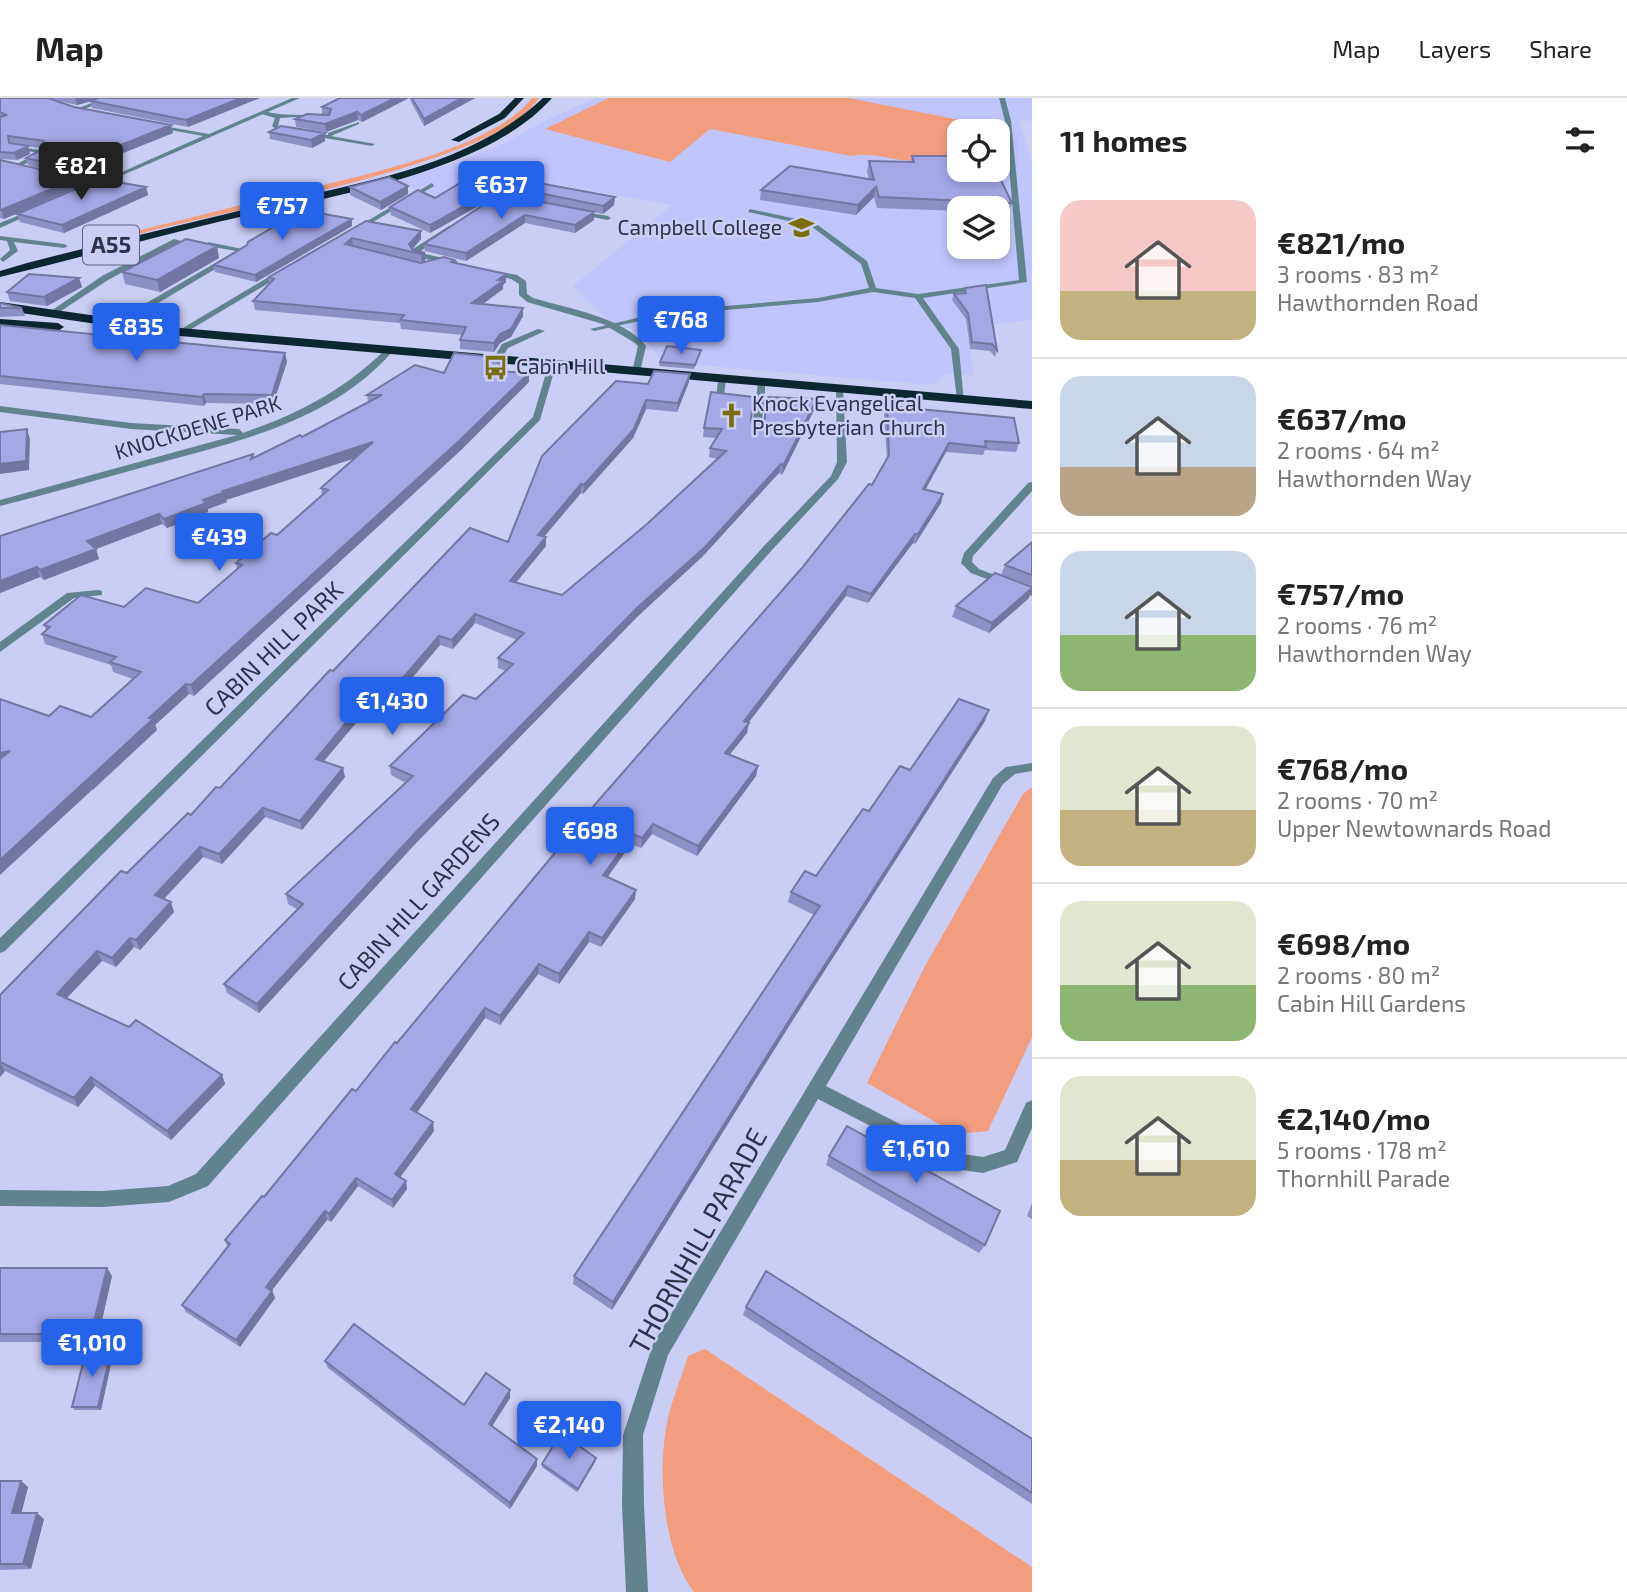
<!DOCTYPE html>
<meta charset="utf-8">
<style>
:root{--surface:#fff;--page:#f6f6f6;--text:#222;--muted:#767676;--line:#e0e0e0;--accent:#2563eb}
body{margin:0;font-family:"Exo 2",sans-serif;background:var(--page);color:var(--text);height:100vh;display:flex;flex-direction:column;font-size:26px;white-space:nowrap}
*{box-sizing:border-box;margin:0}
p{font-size:23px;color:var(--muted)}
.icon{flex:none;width:38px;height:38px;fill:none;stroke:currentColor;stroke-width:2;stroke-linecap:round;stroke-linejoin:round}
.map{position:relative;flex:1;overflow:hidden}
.side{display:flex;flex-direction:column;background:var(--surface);width:595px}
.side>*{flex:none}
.controls{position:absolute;left:947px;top:21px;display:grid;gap:14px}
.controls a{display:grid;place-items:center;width:63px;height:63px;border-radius:14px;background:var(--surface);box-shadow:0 4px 10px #0003;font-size:35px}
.price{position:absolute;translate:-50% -60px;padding:0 16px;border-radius:7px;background:var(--accent);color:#fff;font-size:23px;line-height:46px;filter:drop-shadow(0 2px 4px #0008)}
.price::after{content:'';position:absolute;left:50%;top:42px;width:21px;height:16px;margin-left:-10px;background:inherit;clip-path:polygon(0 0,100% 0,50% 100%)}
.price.selected{background:#222;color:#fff}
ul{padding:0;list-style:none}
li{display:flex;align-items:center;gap:21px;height:175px;padding:0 28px}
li+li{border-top:2px solid var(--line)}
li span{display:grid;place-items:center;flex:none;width:196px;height:140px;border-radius:21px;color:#555}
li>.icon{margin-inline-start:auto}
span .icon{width:84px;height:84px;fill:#fffc;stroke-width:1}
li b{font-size:30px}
h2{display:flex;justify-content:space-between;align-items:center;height:84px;padding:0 28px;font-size:30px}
header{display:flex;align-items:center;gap:42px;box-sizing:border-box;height:98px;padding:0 35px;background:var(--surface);border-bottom:2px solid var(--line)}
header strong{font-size:33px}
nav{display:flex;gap:38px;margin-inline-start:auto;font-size:24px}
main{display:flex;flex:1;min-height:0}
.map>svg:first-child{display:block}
.built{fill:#c0c5fe;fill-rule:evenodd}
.green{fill:#f19d7e}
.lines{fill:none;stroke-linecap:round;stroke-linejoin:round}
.lane{fill:#62838e;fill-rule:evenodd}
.street{fill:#62838e;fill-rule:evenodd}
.highway{fill:#0c2730;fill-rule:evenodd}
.wall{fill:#8d90c7}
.shaded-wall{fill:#7376a2}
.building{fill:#a4a8e7;stroke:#7376a2;stroke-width:2}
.labels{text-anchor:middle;stroke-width:5;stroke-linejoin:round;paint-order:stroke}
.far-poi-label{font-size:21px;fill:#30324b;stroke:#cacef4;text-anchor:start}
.far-street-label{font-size:21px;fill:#30324b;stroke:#cacef4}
.shield{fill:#cacef4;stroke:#5e617e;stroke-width:2}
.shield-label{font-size:23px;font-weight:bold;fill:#30324b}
.street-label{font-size:24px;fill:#30324b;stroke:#cacef4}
.near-street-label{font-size:28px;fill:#30324b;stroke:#cacef4}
</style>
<header>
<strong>Map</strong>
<nav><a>Map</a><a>Layers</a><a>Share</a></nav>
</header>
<main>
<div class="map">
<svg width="1032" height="1494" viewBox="0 0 1032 1494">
<rect width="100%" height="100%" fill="#cacef4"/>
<path class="built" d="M595 0H1032V23L1019 22 1032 64V222L966 229 974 277 944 276 938 284 931 287 662 264 645 241 631 231 607 222 573 188 672 107 480 73 430 102 419 92 395 83 463 62 507 44 546 22ZM959 33H998V72H959ZM959 110H998V149H959Z"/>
<path class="green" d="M532 0H539C523 23 494 37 469 47 378 83 270 105 175 127 153 131 117 145 96 143 159 128 220 112 282 97 348 80 491 54 532 0Z
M609 0H849L1000 30 1002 65H998V33H959V64C940 62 921 64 902 62 885 60 869 54 851 58L710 31 670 64 545 31Z
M1032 689V939L988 1033 957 1036 867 985 925 868 1023 696Z
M705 1251 1032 1469V1494H694C662 1453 657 1370 668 1320 673 1299 682 1278 688 1258Z"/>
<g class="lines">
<path class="lane" d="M999 0H1005L1011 23 1027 184 923 200 959 251 964 304 957 302 951 251 915 200 873 194 818 204 667 217 594 233 590 231 667 213 818 200 869 190 861 166 811 128 748 114 750 111 815 125 867 163 876 190 918 196 1019 182 1005 23Z
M264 13C283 19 303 15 323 19L321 22 299 19 280 20 278 28 328 37V35L359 24V26L331 38 375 46 372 48 277 32 272 28 275 20 262 16Z
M12 48 46 53V55L23 67 36 72V74L15 67 38 55 12 50Z
M60 77 97 85 100 87 97 89 58 80Z
M432 85 434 88 356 134 350 133Z
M511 88 516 89 491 106H487V104Z
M578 113 608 118 611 120 608 122 576 116Z
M174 141 181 143 108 182 55 217 48 215 102 178Z
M208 144 247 152 118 229H112V225L236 153 208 148Z
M282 171 289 173 183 236 176 234Z
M538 231 545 233 508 250 499 265H493L492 263 502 246Z
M722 279 726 282 724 297 756 300 758 285 765 283V303L760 332 752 330 755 305 716 301 718 282Z
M98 492 102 493V497L74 500 0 554V544L67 495Z"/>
<path class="street" d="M104 0H112L79 13 74 12Z
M292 0H300L93 90 88 89 203 38 154 29 152 26 209 36Z
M32 112 37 113 0 130V125Z
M449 128 454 129 421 153 425 156 457 163V167L420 160 413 155V151Z
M0 138 64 146 68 148 64 150 14 144 18 153 3 164 0 161 10 152 7 143 0 142Z
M485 171 517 177 526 183 527 196 533 200C566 210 624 219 646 248L640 274 636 277 632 274 638 248 635 245 603 226 527 204 519 197V186L511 181 485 175Z
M385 252 392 254C330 325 231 345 144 369 96 382 48 396 0 408V402L237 337 131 331 0 314V308L131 325 239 331 243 335C298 316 344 292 385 252Z
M549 265 556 267 540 322 5 853 0 855V840L533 319Z
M836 290 843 292 847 364 838 381 772 452 208 1088 169 1104 102 1109 0 1108V1092L102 1093 168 1088 196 1076 764 448 831 378 837 364Z
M1032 384V393L973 458 972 464 979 471 1032 491V498L971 475 961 465 964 455 1028 385Z
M1032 665V673L1015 676 1003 686 826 988 956 1055 983 1059 1005 1052 1026 1005 1032 1002V1030L1017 1064 983 1075 954 1071 818 1001 668 1257 643 1337 644 1407 648 1494H626L622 1407 623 1337 653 1246 993 680 1006 669Z"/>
<path class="highway" d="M515 0H524L505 20 459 44 451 42 499 16Z
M543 0H552C484 77 320 100 222 123 148 141 74 161 0 179V173L27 165C104 145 181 127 259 108 356 85 468 70 543 0Z
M0 204 180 230 1032 303V311L180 238 0 212Z
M0 221 58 225 64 229 58 233 0 229Z"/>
</g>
<path class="wall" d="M0 0H260L188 29 92 10 91 3 77 7 54 2 74 9 173 35 68 77 28 67 26 60 44 50 23 48H28L30 56 17 62 0 61Z
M340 0H475L424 28 409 0 362 24 358 22 326 34 296 29 295 21 322 16V9Z
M269 34 325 35V43L312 50 270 41Z
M912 58 1012 105 1009 115H998V110H959V113L877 110 874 99 856 117 760 102 761 92 869 81 867 73 869 63 911 64Z
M0 62 78 80 80 88 4 121 0 120Z
M508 80V87L489 102 430 135 391 117 390 109 435 100Z
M146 89 148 97 64 135 20 124 17 116Z
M350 89 408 96 381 112 350 97Z
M510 89 614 107 603 116 510 97Z
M500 96 594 114V122L575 135 525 125 466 163 425 153 424 146Z
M352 121V128L256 184 215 174 214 167Z
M366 123 421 141 412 151 413 152 425 155V163L422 164 370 152 421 165H455L506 184 503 187V191L483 206 523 218 511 239 500 245 494 254 460 251V242L462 237 401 231 400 225 255 212 253 203 269 186V179Z
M217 148 219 160 160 194 125 186 122 174Z
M79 180 82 189 47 208 10 203 7 194Z
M965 190 997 252 995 259 990 253 970 251 966 221 952 202 954 196 964 195Z
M0 205 22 210 25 218 0 219Z
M0 227 285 255 287 264 273 306 206 305 204 308 0 286Z
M700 256 694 271 659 268 660 264Z
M495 264 501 273 529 275V284L461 352 194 598 189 596 155 627 157 632 93 692 49 618 91 619 133 581 113 574 111 567 45 546 42 536 46 532 44 527 124 509 198 505 237 471 236 465 277 437 322 397 321 390 355 360 226 402 227 404 208 411V414L167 430 162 426 96 451 99 461 44 482 40 479 0 495V438L253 356 254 360 302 339 368 304 367 297 444 275Z
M689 284 677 314 646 311 633 340 583 396 581 395 544 438 546 439V448L516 484 562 497 647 426 718 361 709 359 710 350 716 340 703 339 704 330 751 323 761 326 815 310 782 377 779 375 766 388 703 458 637 519 417 744 259 915 227 895 224 886 297 811 288 806 286 796 406 685 391 677 390 668 476 601 506 573 498 570V560L517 542 475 525 453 551 440 547 390 606 376 601 324 663 345 679 302 732 265 719 222 766 203 759 164 801 174 814 140 852 134 849 116 869 102 863 66 901 222 977 225 986 171 1042 95 988 78 1009 5 973 0 979V897L127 775 220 690 333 573 508 444 648 286Z
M887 308 1019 345 1016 354 985 352 983 357 946 354 925 391 941 405 915 446 913 445 868 505 846 498 748 625 747 635 729 657 758 668 756 678 697 758 652 736 641 750 631 746 607 779 635 801 601 849 589 844 559 886 538 876 500 927 485 920 417 1014 434 1033 400 1079 406 1083 407 1091 393 1110 358 1088 331 1124 327 1122 272 1192 275 1200 240 1249 186 1214 182 1207 227 1148 225 1142 264 1099 397 945 872 387 887 361 884 317Z
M1032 444V488L1001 477 1005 467Z
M1029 500 989 535 952 519 956 508Z
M985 623 789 928 612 1212 573 1186 574 1178 814 817 788 804 791 794 816 778 910 672Z
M829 1058 985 1147 979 1155 826 1067Z
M1032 1105V1121L1027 1118Z
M0 1170H107L112 1178 97 1244H0Z
M746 1209 1032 1341V1406L743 1217Z
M113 1257 101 1312H75L72 1309Z
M325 1263 464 1307 510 1300 492 1328 537 1361V1368L510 1411 328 1270Z
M595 1364 577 1394 542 1369V1366Z
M0 1383H21L28 1389 21 1415 44 1421 31 1471 0 1472Z"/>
<path class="shaded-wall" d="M75 0H103L77 7Z
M241 0H260L188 29 186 22Z
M395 0H409L362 24 361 17Z
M462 0H475L424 28V21Z
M357 14 358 22 326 34 325 26Z
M171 27 173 35 68 77 66 69Z
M325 35V43L312 50 311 42Z
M28 48 30 56 17 62 14 55Z
M78 80 80 88 4 121 1 112Z
M508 80V87L489 102 430 135V127Z
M408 88V96L381 112 380 104Z
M146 89 148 97 64 135 62 127Z
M876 89 874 99 856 117 858 107Z
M615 99 614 107 603 116V108Z
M594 114V122L575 135V127Z
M525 117V125L466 163V155Z
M352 121V128L256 184 255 177Z
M421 133V141L410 154 409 146Z
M352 140 353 148 345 146Z
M217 148 219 160 160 194 157 182Z
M425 155V163L422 164 421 156Z
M506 176V184L503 187V191L473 213 472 205Z
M79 180 82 189 47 208 44 199Z
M523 210V218L511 239 500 245 494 254V245L500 236Z
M285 255 287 264 273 306 272 297Z
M529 275V284L461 352 194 598 191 587Z
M690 276 689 284 677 314 678 305Z
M204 296 206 305 204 308 202 299Z
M817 301 815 310 782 377 783 368Z
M646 302V311L633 340 583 396 584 387Z
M27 331 30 341 29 372 0 376V366Z
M373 344 374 354 226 402 227 404 208 411V414L167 430 164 421 223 393Z
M949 345 946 354 921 400 923 391Z
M781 366 779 375 703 458 637 519 417 744 259 915 257 906 416 734 638 509Z
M581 386V395L538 446V437Z
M943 396 941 405 915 446 918 436Z
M159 416 162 426 96 451 99 461 44 482 40 472 87 443Z
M915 436 913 445 868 505 871 496Z
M546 439V448L510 492V483Z
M37 469 40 479 0 495V483Z
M848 488 846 498 742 633 744 623Z
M1032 490 1029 500 989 535 992 525Z
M475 516V525L453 551 452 542Z
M439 538 440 547 390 606 389 596Z
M186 586 189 596 155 627 157 632 0 777V762Z
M374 591 376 601 318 670 316 661Z
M989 612 985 623 789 928 612 1212 613 1204 792 918Z
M749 625 747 635 723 665 725 655Z
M10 653 0 667V655Z
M758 668 756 678 697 758 698 748Z
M343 670 345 679 302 732 300 723Z
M263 710 265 719 222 766 219 756Z
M653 726 652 736 641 750 642 740Z
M633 736 631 746 602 787 603 777Z
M200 749 203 759 158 807 155 797Z
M636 792 635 801 601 849 602 840Z
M171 804 174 814 140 852 136 842Z
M589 834V844L559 886V876Z
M130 840 134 849 116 869 112 860Z
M97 853 102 863 61 906 57 896Z
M539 866 538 876 500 927V918Z
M485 910V920L413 1020 411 1011Z
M0 965 5 973 0 979Z
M222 977 225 986 171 1042 167 1033Z
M91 979 95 988 78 1009 74 1000Z
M433 1024 434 1033 396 1085 395 1076Z
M356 1080 358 1088 331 1124 329 1116Z
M406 1083 407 1091 393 1110 392 1102Z
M325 1113 327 1122 269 1196 266 1189Z
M107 1170 112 1178 97 1244 91 1236Z
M272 1193 275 1200 240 1249 236 1242Z
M111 1253 113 1257 101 1312 98 1309Z
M510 1292V1300L489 1333V1326Z
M596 1360 595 1364 577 1394 578 1391Z
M537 1361V1368L510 1411V1405Z
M21 1383 28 1389 20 1421 12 1415Z
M37 1415 44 1421 31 1471 23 1466Z"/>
<path class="building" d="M0 0H48L74 9 171 27 66 69 26 60 45 50 44 43 8 38 9 45 28 48 14 55 0 54V19L6 17 0 14Z
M99 0H241L186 22 91 3Z
M340 0H395L361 17 357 14 325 26 295 21 307 16 329 17 331 11 322 9Z
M412 0H462L424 21Z
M281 28 325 35 311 42 269 34Z
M912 58H959V72H996L1012 105 879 99 876 89 858 107 761 92 790 68 874 82 869 63 914 64Z
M0 62 78 80 1 112H0Z
M478 74 508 80 489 94 430 127 390 109 418 92 435 100Z
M389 79 408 88 380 104 350 89Z
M99 81 146 89 62 127 17 116Z
M517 81 615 99 603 108 510 89Z
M500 96 594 114 575 127 525 117 466 155 424 146Z
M302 112 352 121 255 177 214 167 247 147 248 144Z
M366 123 421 133 409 146 413 152 425 155 421 156 352 140 345 146 421 165 444 159 454 162 451 164 506 176 498 182 503 183 472 205 523 210 511 231 500 236 494 245 460 242 466 229 400 222 404 217 253 203 274 181 269 179Z
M186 141 217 148 157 182 122 174Z
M29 176 79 180 44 199 7 194Z
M986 187 997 252 992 246 972 244 968 215 954 196 966 195 965 190Z
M0 205 22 210H0Z
M0 227 285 255 272 297 204 296 202 299 0 278Z
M667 248 701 252 695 267 660 264Z
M454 255 495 259 492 264 501 265 498 273 529 275 460 342 191 587 186 586 149 620 153 621 0 762V661L10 653 0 655V601L49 618 60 608 91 619 141 574 110 564 116 559 42 536 50 529 44 527 81 497 124 509 146 490 198 505 242 467 236 465 271 435 277 437 328 392 321 390 373 344 223 393 225 394 203 402 206 405 164 421 159 416 87 443 96 451 40 472 37 469 0 483V438L253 356 251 361 300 337 302 339 382 297H367L415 267 444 275Z
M654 273 690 276 678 305 646 302 634 331 584 387 581 386 538 437 546 439 510 483 562 497 647 426 726 353 710 350 722 331 704 330 711 294 753 299 751 323 761 326 764 324 768 299 817 301 783 368 781 366 705 449 638 509 416 734 257 906 224 886 303 806 286 796 413 678 390 668 463 597 476 601 513 566 498 560 524 535 475 516 452 542 439 538 389 596 374 591 316 661 343 670 300 723 263 710 219 756 200 749 155 797 171 804 136 842 130 840 112 860 97 853 57 896 129 929 136 922 222 977 167 1033 91 979 74 1000 0 964V897L121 773 127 775 188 715 191 717 216 689 220 690 330 572 333 573 470 430 508 444 542 358 616 283 648 286Z
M887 308 1014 320 1019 345 985 343 986 349 949 345 923 391 943 396 918 436H915L871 496 848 488 744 623 749 625 725 655 758 668 698 748 653 726 642 740 633 736 603 777 636 792 602 840 589 834 559 876 539 866 500 918 485 910 411 1011 433 1024 395 1076 406 1083 392 1102 356 1080 329 1116 325 1113 266 1189 272 1193 236 1242 182 1207 230 1146 225 1142 262 1098 264 1099 352 991 356 993 395 944 397 945 598 703 801 471 869 386 872 387 889 357Z
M27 331 26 363 0 366V334Z
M1032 444V477L1005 467Z
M995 475 1032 489V490L992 525 956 508Z
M959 601 989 612 792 918 613 1204 574 1178 820 808 791 794 805 773 816 778 863 711 869 713 900 668 910 672Z
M847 1028 1000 1113 985 1147 829 1058Z
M0 1170H107L91 1236H0Z
M766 1173 1032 1341V1395L746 1209Z
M354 1226 464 1307 486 1275 510 1292 489 1326 537 1361 510 1405 325 1263Z
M86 1253H111L98 1309H72Z
M561 1335 596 1360 578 1391 542 1366Z
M0 1383H21L12 1415H37L23 1466H0Z"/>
<defs>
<symbol id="school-bare" viewBox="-9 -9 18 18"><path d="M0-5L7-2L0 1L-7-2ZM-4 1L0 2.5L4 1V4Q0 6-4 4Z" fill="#7b6e0a" stroke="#cacef4" stroke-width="2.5" paint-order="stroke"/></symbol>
<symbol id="bus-bare" viewBox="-9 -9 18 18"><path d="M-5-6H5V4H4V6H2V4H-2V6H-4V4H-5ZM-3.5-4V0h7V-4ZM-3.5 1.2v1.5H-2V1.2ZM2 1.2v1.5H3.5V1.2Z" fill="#7b6e0a" stroke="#cacef4" stroke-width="2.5" paint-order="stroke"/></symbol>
<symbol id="church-bare" viewBox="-9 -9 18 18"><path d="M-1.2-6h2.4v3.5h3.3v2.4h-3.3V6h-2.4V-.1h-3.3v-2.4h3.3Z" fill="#7b6e0a" stroke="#cacef4" stroke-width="2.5" paint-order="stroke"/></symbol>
</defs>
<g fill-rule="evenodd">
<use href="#school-bare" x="784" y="112" width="35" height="35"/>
<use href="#bus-bare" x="478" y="252" width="35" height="35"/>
<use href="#church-bare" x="714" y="300" width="35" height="35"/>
</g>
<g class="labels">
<g class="far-poi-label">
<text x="782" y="137" text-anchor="end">Campbell College</text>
<text x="516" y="276">Cabin Hill</text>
<text x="752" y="313">Knock Evangelical<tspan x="752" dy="24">Presbyterian Church</tspan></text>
</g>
<g class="far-street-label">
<text transform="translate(198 330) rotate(-17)" y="7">KNOCKDENE PARK</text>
</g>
<rect class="shield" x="83" y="127.5" width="56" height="39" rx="5"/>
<g class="shield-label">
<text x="111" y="155">A55</text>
</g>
<g class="street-label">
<text transform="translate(274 551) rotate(-44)" y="8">CABIN HILL PARK</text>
<text transform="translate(419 804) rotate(-48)" y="8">CABIN HILL GARDENS</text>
</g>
<g class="near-street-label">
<text transform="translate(698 1143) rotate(-61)" y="10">THORNHILL PARADE</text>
</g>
</g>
</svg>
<div class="controls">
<a><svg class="icon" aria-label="locate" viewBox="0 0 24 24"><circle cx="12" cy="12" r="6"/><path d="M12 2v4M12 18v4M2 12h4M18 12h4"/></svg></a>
<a><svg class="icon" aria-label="layers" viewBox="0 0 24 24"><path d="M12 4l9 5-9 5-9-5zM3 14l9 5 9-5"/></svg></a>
</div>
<b class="price selected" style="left:81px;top:104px">€821</b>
<b class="price" style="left:501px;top:123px">€637</b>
<b class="price" style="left:282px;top:144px">€757</b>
<b class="price" style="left:681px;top:258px">€768</b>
<b class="price" style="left:136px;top:265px">€835</b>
<b class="price" style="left:219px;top:475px">€439</b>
<b class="price" style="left:392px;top:639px">€1,430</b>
<b class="price" style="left:590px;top:769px">€698</b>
<b class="price" style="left:916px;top:1087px">€1,610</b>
<b class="price" style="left:92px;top:1281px">€1,010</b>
<b class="price" style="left:569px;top:1363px">€2,140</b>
</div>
<section class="side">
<h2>11 homes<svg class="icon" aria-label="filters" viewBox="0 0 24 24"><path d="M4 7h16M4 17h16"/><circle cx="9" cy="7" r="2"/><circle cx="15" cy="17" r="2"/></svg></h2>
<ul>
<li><span style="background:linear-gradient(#f6c9c9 65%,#c2b280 0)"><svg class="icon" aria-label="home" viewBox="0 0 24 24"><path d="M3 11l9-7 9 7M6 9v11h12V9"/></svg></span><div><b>€821/mo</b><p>3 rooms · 83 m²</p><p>Hawthornden Road</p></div></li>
<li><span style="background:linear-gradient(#c9d6e8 65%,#b9a48a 0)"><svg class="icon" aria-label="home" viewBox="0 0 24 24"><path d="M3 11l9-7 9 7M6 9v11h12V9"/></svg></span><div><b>€637/mo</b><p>2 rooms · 64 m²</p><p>Hawthornden Way</p></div></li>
<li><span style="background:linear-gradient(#c9d6e8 60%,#8fb573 0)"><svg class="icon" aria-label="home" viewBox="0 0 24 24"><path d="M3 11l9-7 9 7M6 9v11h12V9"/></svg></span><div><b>€757/mo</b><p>2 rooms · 76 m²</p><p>Hawthornden Way</p></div></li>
<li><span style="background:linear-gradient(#dfe7d0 60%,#c2b280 0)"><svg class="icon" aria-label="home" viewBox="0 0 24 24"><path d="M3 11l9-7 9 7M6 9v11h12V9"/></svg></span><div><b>€768/mo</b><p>2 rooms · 70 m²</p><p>Upper Newtownards Road</p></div></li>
<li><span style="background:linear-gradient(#dfe7d0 60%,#8fb573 0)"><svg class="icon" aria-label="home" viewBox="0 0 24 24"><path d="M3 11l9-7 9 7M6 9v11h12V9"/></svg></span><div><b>€698/mo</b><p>2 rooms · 80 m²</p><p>Cabin Hill Gardens</p></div></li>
<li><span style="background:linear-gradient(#dfe7d0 60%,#c2b280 0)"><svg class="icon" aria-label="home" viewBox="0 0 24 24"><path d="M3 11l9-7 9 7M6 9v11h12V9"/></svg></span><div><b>€2,140/mo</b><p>5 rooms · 178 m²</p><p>Thornhill Parade</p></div></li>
</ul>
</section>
</main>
